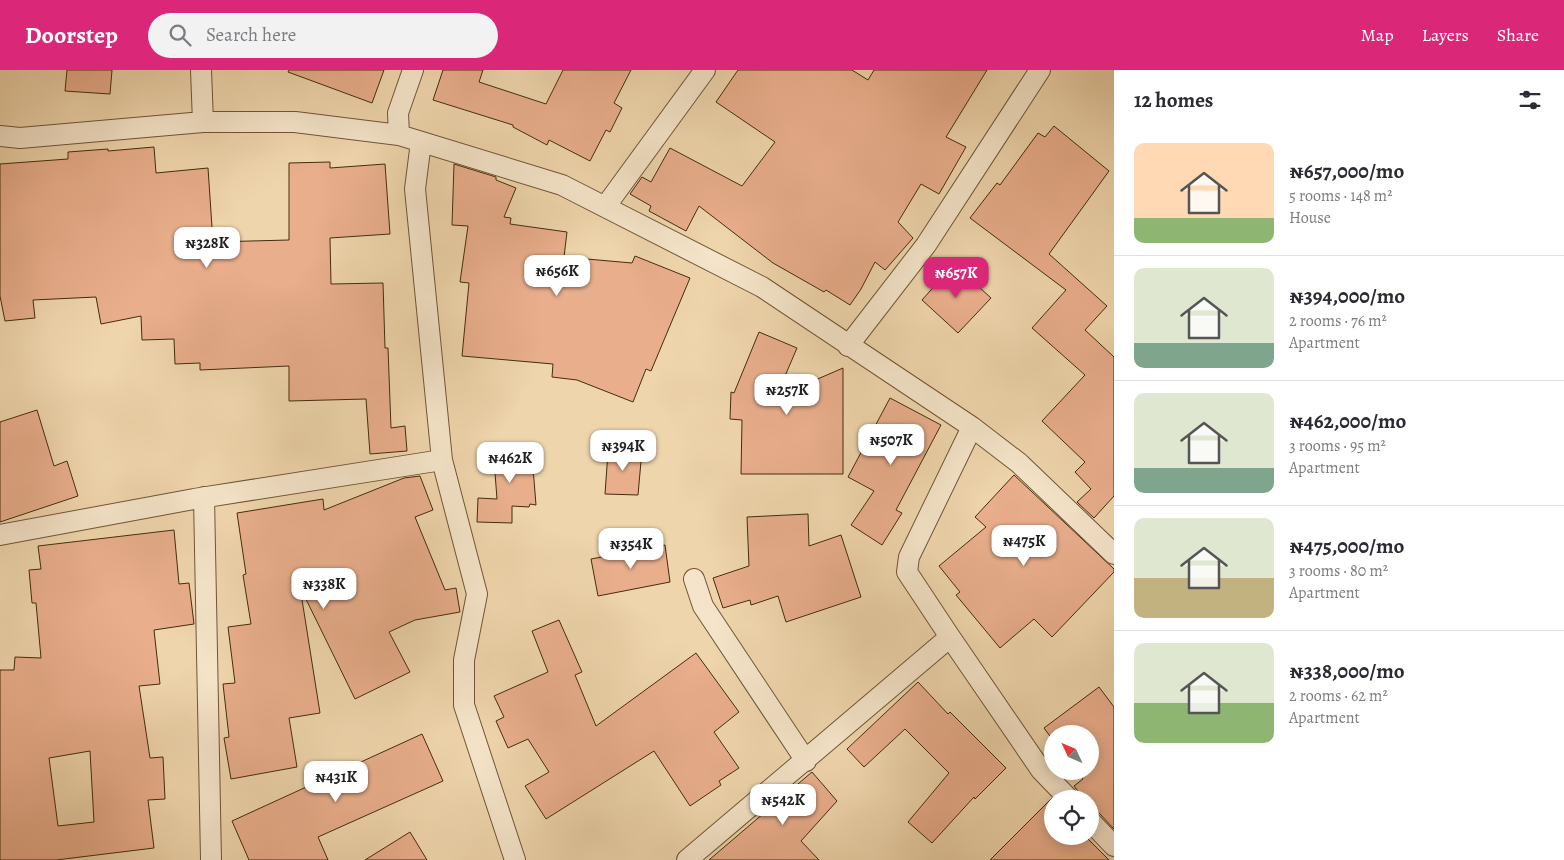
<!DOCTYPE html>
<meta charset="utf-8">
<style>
:root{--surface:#fff;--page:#f2f2f3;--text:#2b2b33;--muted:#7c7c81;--line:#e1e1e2;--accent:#db2777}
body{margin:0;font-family:Alegreya,serif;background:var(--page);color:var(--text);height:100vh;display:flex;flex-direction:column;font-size:19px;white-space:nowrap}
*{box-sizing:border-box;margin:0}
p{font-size:16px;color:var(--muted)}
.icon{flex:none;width:28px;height:28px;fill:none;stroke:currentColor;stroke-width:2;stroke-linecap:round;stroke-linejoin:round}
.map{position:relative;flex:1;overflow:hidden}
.details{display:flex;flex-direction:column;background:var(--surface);width:450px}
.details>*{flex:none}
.needle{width:32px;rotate:314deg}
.buttons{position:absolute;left:1044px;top:655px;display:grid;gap:10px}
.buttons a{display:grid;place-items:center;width:55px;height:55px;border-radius:50%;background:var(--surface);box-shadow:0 2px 12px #0003;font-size:25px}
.price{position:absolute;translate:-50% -42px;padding:0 11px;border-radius:10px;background:#fff;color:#222;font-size:16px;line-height:32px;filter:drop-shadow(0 1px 2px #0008)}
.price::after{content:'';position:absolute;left:50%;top:30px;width:15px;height:11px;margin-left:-8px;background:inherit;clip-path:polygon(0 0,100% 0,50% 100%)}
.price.selected{background:var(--accent);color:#fff}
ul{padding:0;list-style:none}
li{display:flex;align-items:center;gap:15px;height:125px;padding:0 20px}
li+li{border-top:1px solid var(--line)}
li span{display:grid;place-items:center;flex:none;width:140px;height:100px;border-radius:10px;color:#555}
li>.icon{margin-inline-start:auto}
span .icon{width:60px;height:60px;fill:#fffc;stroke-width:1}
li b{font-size:21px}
h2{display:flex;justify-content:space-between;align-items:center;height:60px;padding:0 20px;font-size:21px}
header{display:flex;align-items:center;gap:30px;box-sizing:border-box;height:70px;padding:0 25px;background:var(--accent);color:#fff}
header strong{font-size:24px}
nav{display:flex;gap:28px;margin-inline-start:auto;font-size:18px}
.search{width:350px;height:45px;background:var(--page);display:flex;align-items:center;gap:12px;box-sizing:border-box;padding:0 18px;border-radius:28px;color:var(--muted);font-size:19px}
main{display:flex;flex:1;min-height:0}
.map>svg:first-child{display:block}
.building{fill:#e9ae8c;stroke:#442c0d;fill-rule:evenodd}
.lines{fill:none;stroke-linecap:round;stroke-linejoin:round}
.street-casing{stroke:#6f5635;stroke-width:22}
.street{stroke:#f5e4c9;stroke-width:20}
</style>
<header>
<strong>Doorstep</strong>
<div class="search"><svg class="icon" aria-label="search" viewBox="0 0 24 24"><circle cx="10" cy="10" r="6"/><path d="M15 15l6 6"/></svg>Search here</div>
<nav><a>Map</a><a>Layers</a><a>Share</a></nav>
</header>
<main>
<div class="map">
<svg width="1114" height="790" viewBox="0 0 1114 790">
<rect width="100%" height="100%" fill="#efd5ac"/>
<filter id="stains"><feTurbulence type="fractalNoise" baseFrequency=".004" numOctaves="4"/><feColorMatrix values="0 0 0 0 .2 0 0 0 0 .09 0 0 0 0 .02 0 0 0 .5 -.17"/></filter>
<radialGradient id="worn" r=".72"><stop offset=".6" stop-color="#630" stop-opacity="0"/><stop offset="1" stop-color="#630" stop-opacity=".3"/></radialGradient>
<path class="building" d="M67 0H112L110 24 65 21Z
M289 0H384L372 33 288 2Z
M443 0H483L479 12 546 34 563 0H631L614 33 622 38 610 62 606 60 590 91 549 70 547 75 513 57V55L433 30Z
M738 0H852L868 10 874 0H987L946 67 966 77 939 124 921 114 898 152 913 168 885 200 875 192 861 219 850 235 826 220 824 222 773 193 699 136 686 161 649 141 651 136 630 124 642 107 651 112 670 78 742 116 775 72 716 32Z
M1054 56 1109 101 1049 184 1107 236 1085 260 1114 287V426L1094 448 1077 432 1091 419 1075 402 1085 392 1042 351 1085 305 1032 258 1066 220 970 148 997 113 1000 115 1038 63 1045 67Z
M154 77 156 103 208 98 213 172 289 170V93L330 92V98L385 94 390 164 330 168 331 214 383 213 385 278H388L391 358 405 356 407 381 370 384 366 329 289 331V296L200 300V293L175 294 174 269 142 270 141 246 101 254 96 227 33 230 35 248 5 251 0 226V94L68 89V82L108 79V81Z
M454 94 496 107V110L516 118 504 147 511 148 510 154 567 162 564 187 632 193 635 186 690 208 651 301 646 299 633 332 577 310 552 307 553 294 462 286 469 213 460 212 468 156 452 155Z
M954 194 991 228 958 263 922 230Z
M759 262 797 278 776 327 843 298V404H741L742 350 730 349 731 322 734 323Z
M890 328 941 355 896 440 902 443 882 475 851 455 874 421 848 407Z
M37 340 54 396 67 391 78 426 0 452V352Z
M531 373 536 435 530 434 529 437 512 436V453L477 452 478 428 497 429 493 377Z
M611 378 642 380 638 425 605 424 608 382H611Z
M1014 405 1114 499V502L1052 567 1034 549 1000 578 956 525 960 522 939 496 986 457 975 447Z
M420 406 433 440 415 447 445 520 456 518 460 542 415 550 389 562 410 602 355 629 300 517 320 643 289 648 297 697 231 709 224 668 229 667 223 614 235 613 228 557 251 554 243 505 246 504 237 443 323 429 324 440 404 408Z
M808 444 809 476 841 465 861 527 786 552 778 526 751 535 750 530 723 538 713 508 749 496 747 447Z
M174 460 179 514 189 513 194 554 154 560 160 614 139 616 150 688 163 687 165 729 148 730 154 778 56 790H0V600H14L15 587 41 588 36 533H32L29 500 41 499 38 476ZM90 681 94 752 58 756 49 688Z
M665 475 670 512 598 526 591 489Z
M559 550 582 602 575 605 596 656 696 583 739 642 714 662 739 698 719 711 721 715 690 736 654 681 546 749 525 716 549 702 528 669 508 678 496 651 504 647 494 626 548 602 532 561Z
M918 612 948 644 950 642 1006 698 975 729 974 727 932 773 908 752 949 703 905 659 864 697 847 679Z
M1099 617 1114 637V759L1099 743 1092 740 1090 729H1084L1074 716 1083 709 1077 701H1090V664H1052V669L1044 658Z
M422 664 443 711 318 767 328 790H249L232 751Z
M812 702 837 731 801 771 819 790H709Z
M1052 728V766H1085L1109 790H990Z
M410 762 427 790H365Z"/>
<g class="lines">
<defs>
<path id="street" d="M201 0 203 52
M413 0 398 43 399 65 562 115 762 217 972 357 1019 393 1114 484
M0 66 20 68 203 52H295L399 65
M421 72 415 119 442 390 477 524 464 590V635L515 790
M605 137 705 0
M848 276 926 175 1040 0
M204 427 211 790
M0 465 194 429 442 390
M694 509 703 536 806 691
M950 567 1041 700 1069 729
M1090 751 1114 776
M687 790 950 567 907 502 909 487 972 357"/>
</defs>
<use href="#street" class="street-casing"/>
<use href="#street" class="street"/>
</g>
<rect width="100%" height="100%" filter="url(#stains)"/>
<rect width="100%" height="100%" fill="url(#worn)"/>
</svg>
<div class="buttons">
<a><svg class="needle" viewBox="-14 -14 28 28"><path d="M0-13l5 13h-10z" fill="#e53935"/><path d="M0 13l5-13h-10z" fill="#7c7c81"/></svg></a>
<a><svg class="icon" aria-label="locate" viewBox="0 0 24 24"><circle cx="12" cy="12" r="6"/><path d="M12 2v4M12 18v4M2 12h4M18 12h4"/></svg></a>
</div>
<b class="price" style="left:207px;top:199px">₦328K</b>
<b class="price" style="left:557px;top:227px">₦656K</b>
<b class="price selected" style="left:956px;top:229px">₦657K</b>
<b class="price" style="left:787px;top:346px">₦257K</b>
<b class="price" style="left:891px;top:396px">₦507K</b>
<b class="price" style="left:623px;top:402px">₦394K</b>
<b class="price" style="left:510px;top:414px">₦462K</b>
<b class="price" style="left:1024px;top:497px">₦475K</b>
<b class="price" style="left:631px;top:500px">₦354K</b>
<b class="price" style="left:324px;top:540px">₦338K</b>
<b class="price" style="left:336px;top:733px">₦431K</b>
<b class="price" style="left:783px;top:756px">₦542K</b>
</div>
<section class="details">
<h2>12 homes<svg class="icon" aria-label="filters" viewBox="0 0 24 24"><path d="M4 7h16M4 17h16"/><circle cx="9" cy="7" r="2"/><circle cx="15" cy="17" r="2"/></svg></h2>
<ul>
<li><span style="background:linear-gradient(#ffd9b3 75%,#8fb573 0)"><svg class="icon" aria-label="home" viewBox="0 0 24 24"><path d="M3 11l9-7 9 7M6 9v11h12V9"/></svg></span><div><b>₦657,000/mo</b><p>5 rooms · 148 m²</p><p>House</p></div></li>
<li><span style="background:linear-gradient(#dfe7d0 75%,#7fa58c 0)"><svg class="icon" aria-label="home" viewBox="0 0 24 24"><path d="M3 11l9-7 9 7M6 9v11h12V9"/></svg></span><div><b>₦394,000/mo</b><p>2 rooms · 76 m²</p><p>Apartment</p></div></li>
<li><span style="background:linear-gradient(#dfe7d0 75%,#7fa58c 0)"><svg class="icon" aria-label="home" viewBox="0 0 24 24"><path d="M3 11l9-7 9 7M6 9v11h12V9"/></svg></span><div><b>₦462,000/mo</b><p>3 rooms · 95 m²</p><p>Apartment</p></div></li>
<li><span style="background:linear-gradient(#dfe7d0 60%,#c2b280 0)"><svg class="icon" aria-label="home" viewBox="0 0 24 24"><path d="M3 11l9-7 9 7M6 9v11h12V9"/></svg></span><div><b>₦475,000/mo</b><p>3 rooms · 80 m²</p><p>Apartment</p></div></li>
<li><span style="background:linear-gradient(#dfe7d0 60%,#8fb573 0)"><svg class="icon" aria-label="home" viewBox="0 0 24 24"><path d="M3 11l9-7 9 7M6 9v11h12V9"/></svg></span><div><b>₦338,000/mo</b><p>2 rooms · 62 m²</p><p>Apartment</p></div></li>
</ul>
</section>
</main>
